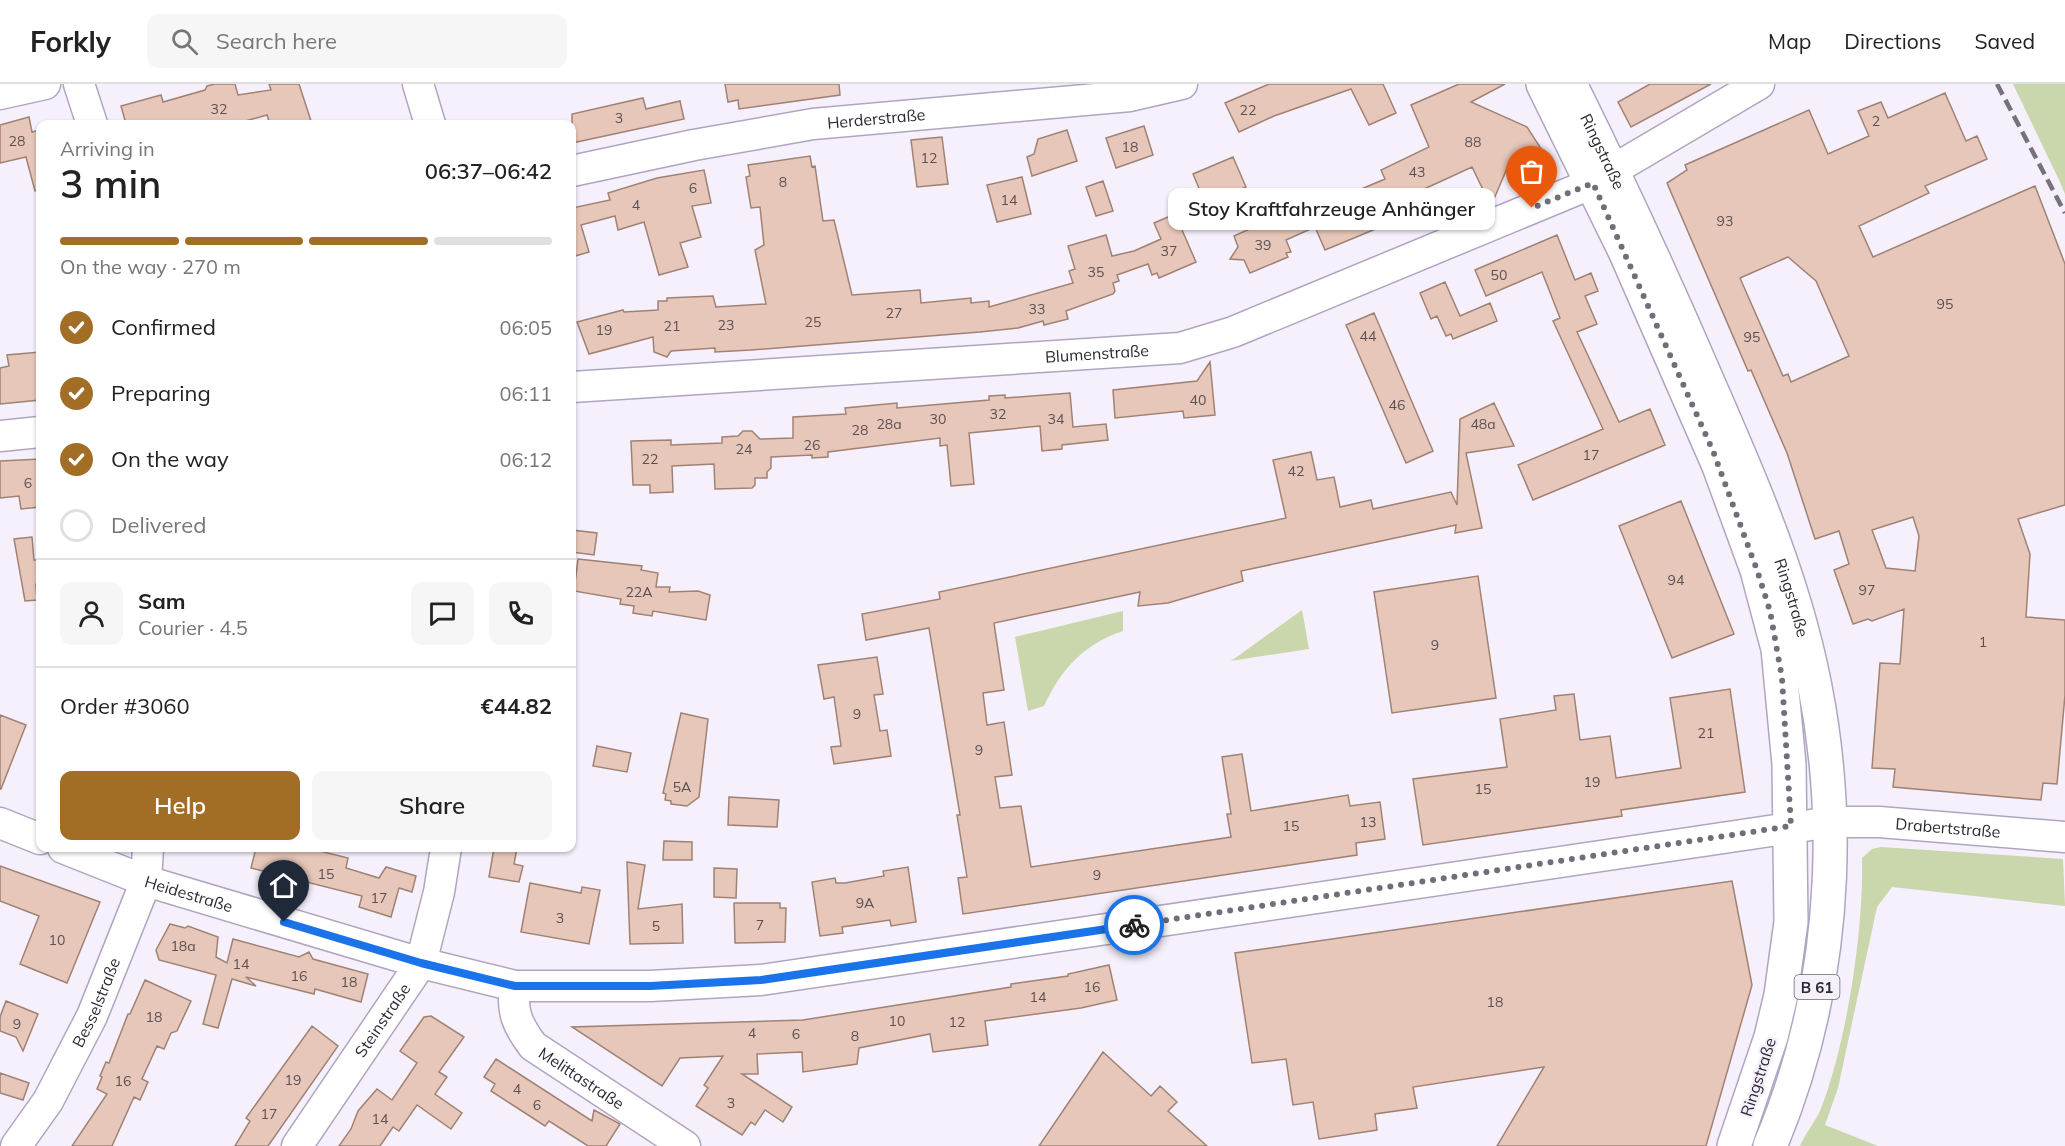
<!DOCTYPE html>
<html lang="en">
<head>
<meta charset="utf-8">
<style>
	:root { --surface:#fff; --page:#f6f6f6; --text:#222; --muted:#767676; --line:#e0e0e0; --accent:#a26e26 }
	body { margin:0; font-family:Mulish,sans-serif; background:var(--page); color:var(--text); height:100vh; display:flex; flex-direction:column; font-size:22px; white-space:nowrap }
	* { box-sizing:border-box; margin:0 }
	p { font-size:20px; color:var(--muted) }
	.icon { flex:none; width:33px; height:33px; fill:none; stroke:currentColor; stroke-width:2; stroke-linecap:round; stroke-linejoin:round }
	.map { position:relative; flex:1; overflow:hidden }
	.side { position:absolute; left:36px; top:36px; width:540px; height:732px; display:flex; flex-direction:column; background:var(--surface); border-radius:12px; box-shadow:0 2px 4px #0004 }
	.side>* { flex:none }
	.pin { position:absolute; display:grid; place-items:center; width:51px; height:51px; color:#fff; margin:-62px -26px; border-radius:50% 50% 50% 0; rotate:-45deg; box-shadow:0 0 6px #0007 }
	.pin .icon { rotate:45deg }
	.courier { position:absolute; display:grid; place-items:center; width:60px; height:60px; margin:-30px; border:4px solid #1a73e8; border-radius:50%; background:#fff; color:#222; box-shadow:0 2px 8px #0007 }
	.bubble { position:absolute; height:42px; border-radius:12px; background:var(--surface); box-shadow:0 2px 4px #0004; font-size:20px; font-weight:600; line-height:42px; text-align:center }
	.overview em { font-style:normal; font-weight:600 }
	.overview div { display:flex; flex-direction:column-reverse }
	.overview { display:flex; align-items:center; justify-content:space-between; height:102px; padding:0 24px }
	h1 { font-size:39px; font-weight:600; line-height:45px }
	.bar { display:grid; grid-template-columns:repeat(4,1fr); gap:9px 6px; align-content:center; height:72px; padding:0 24px }
	.bar i { height:8px; border-radius:4px; background:var(--line) }
	.bar .on { background:var(--accent) }
	.bar p { grid-column:span 4 }
	.line { display:flex; align-items:center; gap:15px; padding:0 24px; border-top:2px solid var(--line) }
	.line div { flex:1 }
	.round { display:grid; place-items:center; flex:none; width:63px; height:63px; border-radius:12px; background:var(--page) }
	ol { padding:0 24px; list-style:none }
	li { display:flex; align-items:center; gap:18px; height:66px }
	li p { margin-inline-start:auto }
	li .icon { padding:6px; border-radius:50%; background:var(--accent); color:#fff; stroke-width:4 }
	li:last-child { color:var(--muted) }
	li i { width:33px; height:33px; border:3px solid var(--line); border-radius:50% }
	.cta { display:flex; gap:12px; margin-top:auto; padding:12px 24px }
	.cta a { flex:1; height:69px; border-radius:12px; background:var(--accent); color:#fff; font-size:24px; font-weight:600; line-height:69px; text-align:center }
	.cta a+a { background:var(--page); color:var(--text) }
	header { display:flex; align-items:center; gap:36px; box-sizing:border-box; height:84px; padding:0 30px; background:var(--surface); border-bottom:2px solid var(--line) }
	header strong { font-size:28px }
	nav { display:flex; gap:33px; margin-inline-start:auto; font-size:21px }
	.search { width:420px; height:54px; background:var(--page); display:flex; align-items:center; gap:15px; box-sizing:border-box; padding:0 21px; border-radius:12px; color:var(--muted); font-size:22px }
	.map>svg:first-child { display:block }
</style>
</head>
<body>
<header>
<strong>Forkly</strong>
<div class="search"><svg class="icon" aria-label="search" viewBox="0 0 24 24"><circle cx="10" cy="10" r="6"/><path d="M15 15l6 6"/></svg>Search here</div>
<nav><a>Map</a><a>Directions</a><a>Saved</a></nav>
</header>
<div class="map">
<svg width="2065" height="1062" viewBox="0 0 2065 1062">
	<rect width="100%" height="100%" fill="#f5f0fc"/>
	<path fill="#cad6ab" d="M2013,0H2065V110L2059,96Z
		M1302,526L1309,565L1230,577L1234,575Z
		M1123,527V547C1084,560 1061,585 1044,622L1028,627L1015,553Z
		M1881,763L2063,775L2065,822L1892,803L1877,823L1838,1004L1825,1041L1878,1062H1800C1806,1048 1817,1036 1822,1022C1847,956 1864,845 1862,774L1872,765Z"/>
	<path fill="#e7c7b9" stroke="#a08275" stroke-width="1.5" fill-rule="evenodd" d="M215,0H235L238,11L271,6L269,0H299L312,40H270L267,31L235,40H126L121,22L161,11L163,18L205,6L207,2Z
		M725,0H839L840,11L739,25L738,16L728,18Z
		M1269,0H1383L1396,29L1369,41L1351,5L1274,32L1239,48L1225,19Z
		M1459,0H1505L1471,18L1527,43L1542,66L1535,86L1511,75L1491,122L1472,83L1372,129L1378,144L1325,166L1315,143L1286,156L1291,168L1286,169L1288,173L1250,189L1244,176L1230,175L1238,163L1234,152L1292,126L1295,133L1385,95L1381,86L1429,63L1411,21Z
		M1650,0H1711L1631,43L1618,18Z
		M1945,9L1966,57L1977,52L1987,75L1925,102L1929,109L1859,142L1873,173L2035,102L2065,180V421L2018,435L2030,470L2026,533L2065,536V611L2057,700L2043,699L2041,716L1893,703L1895,685L1872,684L1880,579L1900,580L1904,525L1872,537L1868,535L1853,540L1834,486L1849,480L1839,447L1815,455L1787,369L1751,286L1748,287L1667,99L1687,86L1685,81L1809,26L1828,70L1869,52L1858,27L1881,18L1888,34ZM1788,173L1816,197L1849,272L1791,298L1788,290L1783,292L1740,194ZM1913,433L1919,452L1915,487L1886,484L1872,446Z
		M643,14L646,25L680,17L684,35L572,59V30Z
		M29,33L32,48L40,46V106L35,107L26,73L0,79V41Z
		M1144,42L1153,71L1116,84L1106,54Z
		M1067,46L1077,77L1032,92L1027,73L1034,70L1038,55Z
		M942,53L948,100L917,103L911,56Z
		M810,72L812,83L815,82L823,137L834,136L852,211L920,206L921,219L971,214V219L989,217V223L1073,199L1069,187L1075,185L1068,162L1106,151L1112,172L1134,167L1161,155L1154,139L1175,130L1196,178L1159,194L1157,189L1152,191L1148,180L1117,191L1119,197L1113,199L1115,207L1113,210L1066,227L1068,235L1044,241L1043,237L1018,244L980,248L751,266L715,268V264L671,267L667,273L654,268L653,253L589,270L577,238L623,226L624,228L658,226V217H667V214L713,212L716,223L766,220L755,166L764,161L760,123L751,124L746,93L750,92L748,81Z
		M1233,73L1246,103L1206,121L1193,90Z
		M704,86L711,119L692,122L701,153L680,159L688,183L659,191L644,138L618,146L615,132L581,141L589,168L572,173V124L610,116L608,109L657,94Z
		M1022,93L1031,130L997,138L987,101Z
		M1103,97L1113,127L1096,132L1086,103Z
		M1189,112L1196,128L1178,136L1171,121Z
		M1557,151L1575,196L1591,189L1598,207L1585,212L1597,240L1577,248L1619,338L1650,325L1665,361L1533,416L1518,381L1603,345L1553,237L1560,234L1542,188L1486,212L1475,186Z
		M1445,198L1460,232L1490,219L1497,237L1453,255L1451,250L1446,252L1437,232L1431,235L1420,209Z
		M1374,229L1433,367L1406,379L1346,241Z
		M40,268V316L0,320V284L9,282L7,271Z
		M1210,278L1215,331L1184,334L1183,327L1115,334L1113,306L1197,297Z
		M1070,309L1073,343L1106,340L1108,356L1062,361V365L1042,367L1040,342L969,349L974,400L951,402L947,361L940,362V354L828,368V373L812,374V371L771,373V384L767,388V394H755V401L752,404L715,405L714,380L672,382L673,408L650,409V401H633L631,357L671,356V361L722,359V353L738,352L743,347H752L760,355L793,354V333L846,330L845,324L897,319V324L989,316V312L1005,311V314Z
		M1494,319L1514,362L1466,369L1482,444L1455,449L1456,441L1241,487L1243,497L1168,519L1138,522L1140,508L994,539L1004,606L983,609L987,641L1004,638L1012,691L995,693L1000,724L1021,722L1031,783L1231,753L1227,730H1231L1222,673L1242,670L1251,727L1348,711L1350,722L1380,718L1385,755L1356,759L1357,771L963,830L958,794L967,793L957,731H960L929,544L866,556L862,530L940,515L939,508L1286,434L1273,376L1311,368L1317,396L1334,393L1340,423L1371,416L1373,425L1451,408L1457,421L1460,335Z
		M40,375V423L21,425L19,412L0,414V377Z
		M1681,417L1734,550L1672,574L1619,442Z
		M572,446L597,449L594,471L572,468Z
		M32,453L34,476H40V499L36,500L37,516L25,517L14,455Z
		M578,475L642,482L641,486L658,489L656,503H670L669,508L698,507L710,511L706,536L653,527L652,532L633,529L634,522L620,520L621,515L574,507Z
		M1478,492L1496,614L1392,629L1374,508Z
		M877,573L883,610L874,611L880,647L887,646L891,672L834,680L831,663L841,662L834,613L824,615L818,581Z
		M1730,605L1745,708L1621,726L1622,732L1423,761L1413,695L1507,683L1500,635L1556,626L1554,612L1574,610L1580,656L1610,652L1616,694L1681,684L1670,614Z
		M681,629L708,635L699,713L687,722L671,720V717L665,716L666,710L663,709Z
		M0,631L26,641L1,705H0Z
		M597,662L631,669L627,688L593,682Z
		M729,713L779,716L777,743L728,741Z
		M664,757L692,758V776H663Z
		M256,764H308L348,774L346,784L379,794L386,783L416,792L412,808L399,804L391,833L359,823L362,812L251,784Z
		M494,764H517L514,780L523,782L519,798L489,793Z
		M627,778L645,781L638,825L682,820L683,859L630,860Z
		M0,782L100,818L67,899L20,880L39,832L0,817Z
		M908,783L916,838L891,842L890,836L842,843L843,849L820,852L812,798L835,794L836,799H845L884,792L883,787Z
		M714,784L737,785L736,814L714,813Z
		M1732,797L1752,901L1706,1062H1497L1544,983L1413,1003L1417,1024L1375,1030L1377,1046L1319,1055L1313,1018L1293,1021L1286,975L1252,979L1235,869Z
		M530,799L581,809L582,803L600,806L589,860L521,848Z
		M734,819H780V824H786L785,858L735,859Z
		M170,840L185,844L188,842L218,853L216,873L227,879L233,855L299,873L309,868L313,875L368,890L361,918L315,905L314,910L246,893L256,902L232,895L218,944L203,940L216,891L159,876L156,866Z
		M1109,881L1117,916L1081,924L985,937L988,961L933,968L930,950L859,964L857,980L803,988L802,968L757,970L758,990H742L792,1023L783,1038L765,1026L755,1041L751,1038L742,1051L696,1022L708,1004L704,1001L723,972L680,974L662,1002L572,943L803,936L1011,903V900L1068,892V890Z
		M145,896L191,917L177,947L171,949L164,965L157,962L142,995L148,998L140,1016L134,1013L112,1062H72L107,1010L97,1005L102,993L100,992L106,978L109,979L128,930H130Z
		M6,917L38,930L23,967L16,953L0,947V933Z
		M431,932L464,953L439,988L447,993L435,1010L462,1029L451,1045L417,1021L399,1047L393,1043L380,1062H339L351,1045L358,1027L377,1005L392,1016L417,979L400,967L424,933Z
		M312,942L338,962L268,1062H235L250,1037L246,1034Z
		M1103,968L1151,1012L1160,1002L1177,1018L1168,1027L1207,1062H1039Z
		M496,975L592,1037L594,1026L620,1040L606,1062H588L549,1037L545,1042L491,1007L495,1000L484,993Z
		M0,989L29,999L23,1016L0,1009Z"/>
	<g fill="none" stroke-linecap="round" stroke-linejoin="round">
		<defs>
			<g id="minor">
				<path d="M79,0L92,40"/>
				<path d="M418,0L430,40"/>
				<path d="M0,10L45,0"/>
				<path d="M1613,86L1759,0"/>
				<path id="s1" d="M572,87L694,61L813,40L1130,12L1182,0"/>
				<path id="s2" d="M572,303L1180,264L1233,248L1593,99"/>
				<path d="M0,352L40,348"/>
				<path d="M0,739L40,755"/>
				<path id="s3" d="M63,764L146,797L421,879L515,902H650L761,896L1831,738H1879L2065,753"/>
				<path id="s4" d="M515,902C511,928 518,942 533,962L685,1062"/>
				<path id="s5" d="M16,1062L48,1017L92,932L146,797L148,764"/>
				<path id="s6" d="M297,1062L421,879L439,808L446,764"/>
			</g>
			<g id="major">
				<path d="M1543,0L1625,167L1719,382L1757,486L1778,565L1789,680L1791,838L1781,911L1771,953L1734,1062"/>
				<path id="s7" d="M1570,0C1618,97 1664,196 1707,296C1739,370 1772,444 1795,522C1848,699 1842,891 1770,1062"/>
			</g>
		</defs>
		<use href="#minor" stroke="#b0a5c0" stroke-width="33"/>
		<use href="#major" stroke="#b0a5c0" stroke-width="36"/>
		<use href="#minor" stroke="#fff" stroke-width="30"/>
		<use href="#major" stroke="#fff" stroke-width="33"/>
		<path stroke="#76717d" stroke-width="4.5" stroke-dasharray="12 6" stroke-linecap="butt" d="M1997,0L2065,129"/>
	</g>
	<g fill="none" stroke-linecap="round" stroke-linejoin="round">
		<path stroke="#726e79" stroke-width="6" stroke-dasharray="0 10.8" d="M1134,841L1791,742L1782,594L1770,527L1757,486L1713,367L1593,99L1532,124"/>
		<path stroke="#1a73e8" stroke-width="8" d="M284,838L421,879L515,902H650L761,896L1134,841"/>
	</g>
	<g text-anchor="middle" dominant-baseline="central" stroke-width="5" stroke-linejoin="round" paint-order="stroke">
		<g font-size="14" fill="#5b5054">
			<text x="219" y="25">32</text>
			<text x="1248" y="26">22</text>
			<text x="619" y="34">3</text>
			<text x="1876" y="37">2</text>
			<text x="17" y="57">28</text>
			<text x="1473" y="58">88</text>
			<text x="1130" y="63">18</text>
			<text x="929" y="74">12</text>
			<text x="1417" y="88">43</text>
			<text x="783" y="98">8</text>
			<text x="693" y="104">6</text>
			<text x="1009" y="116">14</text>
			<text x="636" y="121">4</text>
			<text x="1725" y="137">93</text>
			<text x="1263" y="161">39</text>
			<text x="1169" y="167">37</text>
			<text x="1096" y="188">35</text>
			<text x="1499" y="191">50</text>
			<text x="1945" y="220">95</text>
			<text x="1037" y="225">33</text>
			<text x="894" y="229">27</text>
			<text x="813" y="238">25</text>
			<text x="726" y="241">23</text>
			<text x="672" y="242">21</text>
			<text x="604" y="246">19</text>
			<text x="1368" y="252">44</text>
			<text x="1752" y="253">95</text>
			<text x="1198" y="316">40</text>
			<text x="1397" y="321">46</text>
			<text x="998" y="330">32</text>
			<text x="938" y="335">30</text>
			<text x="1056" y="335">34</text>
			<text x="889" y="340">28a</text>
			<text x="1483" y="340">48a</text>
			<text x="860" y="346">28</text>
			<text x="812" y="361">26</text>
			<text x="744" y="365">24</text>
			<text x="1591" y="371">17</text>
			<text x="650" y="375">22</text>
			<text x="1296" y="387">42</text>
			<text x="28" y="399">6</text>
			<text x="1676" y="496">94</text>
			<text x="1867" y="506">97</text>
			<text x="639" y="508">22A</text>
			<text x="1983" y="558">1</text>
			<text x="1435" y="561">9</text>
			<text x="857" y="630">9</text>
			<text x="1706" y="649">21</text>
			<text x="979" y="666">9</text>
			<text x="1592" y="698">19</text>
			<text x="682" y="703">5A</text>
			<text x="1483" y="705">15</text>
			<text x="1368" y="738">13</text>
			<text x="1291" y="742">15</text>
			<text x="326" y="790">15</text>
			<text x="1097" y="791">9</text>
			<text x="379" y="814">17</text>
			<text x="865" y="819">9A</text>
			<text x="560" y="834">3</text>
			<text x="760" y="841">7</text>
			<text x="656" y="842">5</text>
			<text x="57" y="856">10</text>
			<text x="183" y="862">18a</text>
			<text x="241" y="880">14</text>
			<text x="299" y="892">16</text>
			<text x="349" y="898">18</text>
			<text x="1092" y="903">16</text>
			<text x="1038" y="913">14</text>
			<text x="1495" y="918">18</text>
			<text x="154" y="933">18</text>
			<text x="897" y="937">10</text>
			<text x="957" y="938">12</text>
			<text x="17" y="940">9</text>
			<text x="752" y="949">4</text>
			<text x="796" y="950">6</text>
			<text x="855" y="952">8</text>
			<text x="293" y="996">19</text>
			<text x="123" y="997">16</text>
			<text x="517" y="1005">4</text>
			<text x="731" y="1019">3</text>
			<text x="537" y="1021">6</text>
			<text x="269" y="1030">17</text>
			<text x="380" y="1035">14</text>
		</g>
		<rect fill="#f5f0fc" stroke="#68646f" stroke-width="1.5" x="1794.5" y="891" width="45" height="24" rx="4.5"/>
		<g font-size="15" font-weight="bold" fill="#2c2833">
			<text x="1817" y="903">B 61</text>
		</g>
		<g font-size="16" fill="#2c2833" stroke="#f5f0fc">
			<text stroke="none"><textPath href="#s1" startOffset="309">Herderstraße</textPath></text>
			<text stroke="none"><textPath href="#s7" startOffset="75">Ringstraße</textPath></text>
			<text stroke="none"><textPath href="#s2" startOffset="526">Blumenstraße</textPath></text>
			<text stroke="none"><textPath href="#s7" startOffset="560">Ringstraße</textPath></text>
			<text stroke="none"><textPath href="#s3" startOffset="1918">Drabertstraße</textPath></text>
			<text stroke="none"><textPath href="#s3" startOffset="134">Heidestraße</textPath></text>
			<text stroke="none"><textPath href="#s5" startOffset="165">Besselstraße</textPath></text>
			<text stroke="none"><textPath href="#s6" startOffset="152">Steinstraße</textPath></text>
			<text transform="translate(1758 993) rotate(-72)">Ringstraße</text>
			<text stroke="none"><textPath href="#s4" startOffset="123">Melittastraße</textPath></text>
		</g>
	</g>
</svg>
<div class="pin" style="left:1532px;top:124px;background:#ea580c"><svg class="icon" aria-label="bag" viewBox="0 0 24 24"><path d="M5 8h14l-1 12H6zM9 8a3 3 0 0 1 6 0"/></svg></div>
<div class="pin" style="left:284px;top:838px;background:#1f2937"><svg class="icon" aria-label="home" viewBox="0 0 24 24"><path d="M3 11l9-7 9 7M6 9v11h12V9"/></svg></div>
<div class="courier" style="left:1134px;top:841px"><svg class="icon" aria-label="bike" viewBox="0 0 24 24"><circle cx="6" cy="16" r="4"/><circle cx="18" cy="16" r="4"/><path d="M6 16l4-8h5l3 8M10 8l3 8H6M13 5h3"/></svg></div>
<div class="bubble" style="left:1168px;top:104px;width:327px">Stoy Kraftfahrzeuge Anhänger</div>
<section class="side">
<div class="overview"><div><h1>3 min</h1><p>Arriving in</p></div><em>06:37–06:42</em></div>
<div class="bar"><i class="on"></i><i class="on"></i><i class="on"></i><i></i><p>On the way · 270 m</p></div>
<ol>
<li><svg class="icon" aria-label="check" viewBox="0 0 24 24"><path d="M5 12l5 5 9-10"/></svg>Confirmed<p>06:05</p></li>
<li><svg class="icon" aria-label="check" viewBox="0 0 24 24"><path d="M5 12l5 5 9-10"/></svg>Preparing<p>06:11</p></li>
<li><svg class="icon" aria-label="check" viewBox="0 0 24 24"><path d="M5 12l5 5 9-10"/></svg>On the way<p>06:12</p></li>
<li><i></i>Delivered</li>
</ol>
<div class="line" style="height:108px"><a class="round"><svg class="icon" aria-label="person" viewBox="0 0 24 24"><circle cx="12" cy="8" r="4"/><path d="M4 21q1-7 8-7t8 7"/></svg></a><div><b>Sam</b><p>Courier · 4.5</p></div><a class="round"><svg class="icon" aria-label="chat" viewBox="0 0 24 24"><path d="M4 5h16v11H9l-5 4z"/></svg></a><a class="round"><svg class="icon" aria-label="phone" viewBox="0 0 24 24"><path d="M5 4h4l2 5-3 2q2 4 5 5l2-3 5 2v4C11 20 4 13 5 4z"/></svg></a></div>
<div class="line" style="height:78px"><div>Order #3060</div><b>€44.82</b></div>
<div class="cta"><a>Help</a><a>Share</a></div>
</section>
</div>
</body>
</html>
